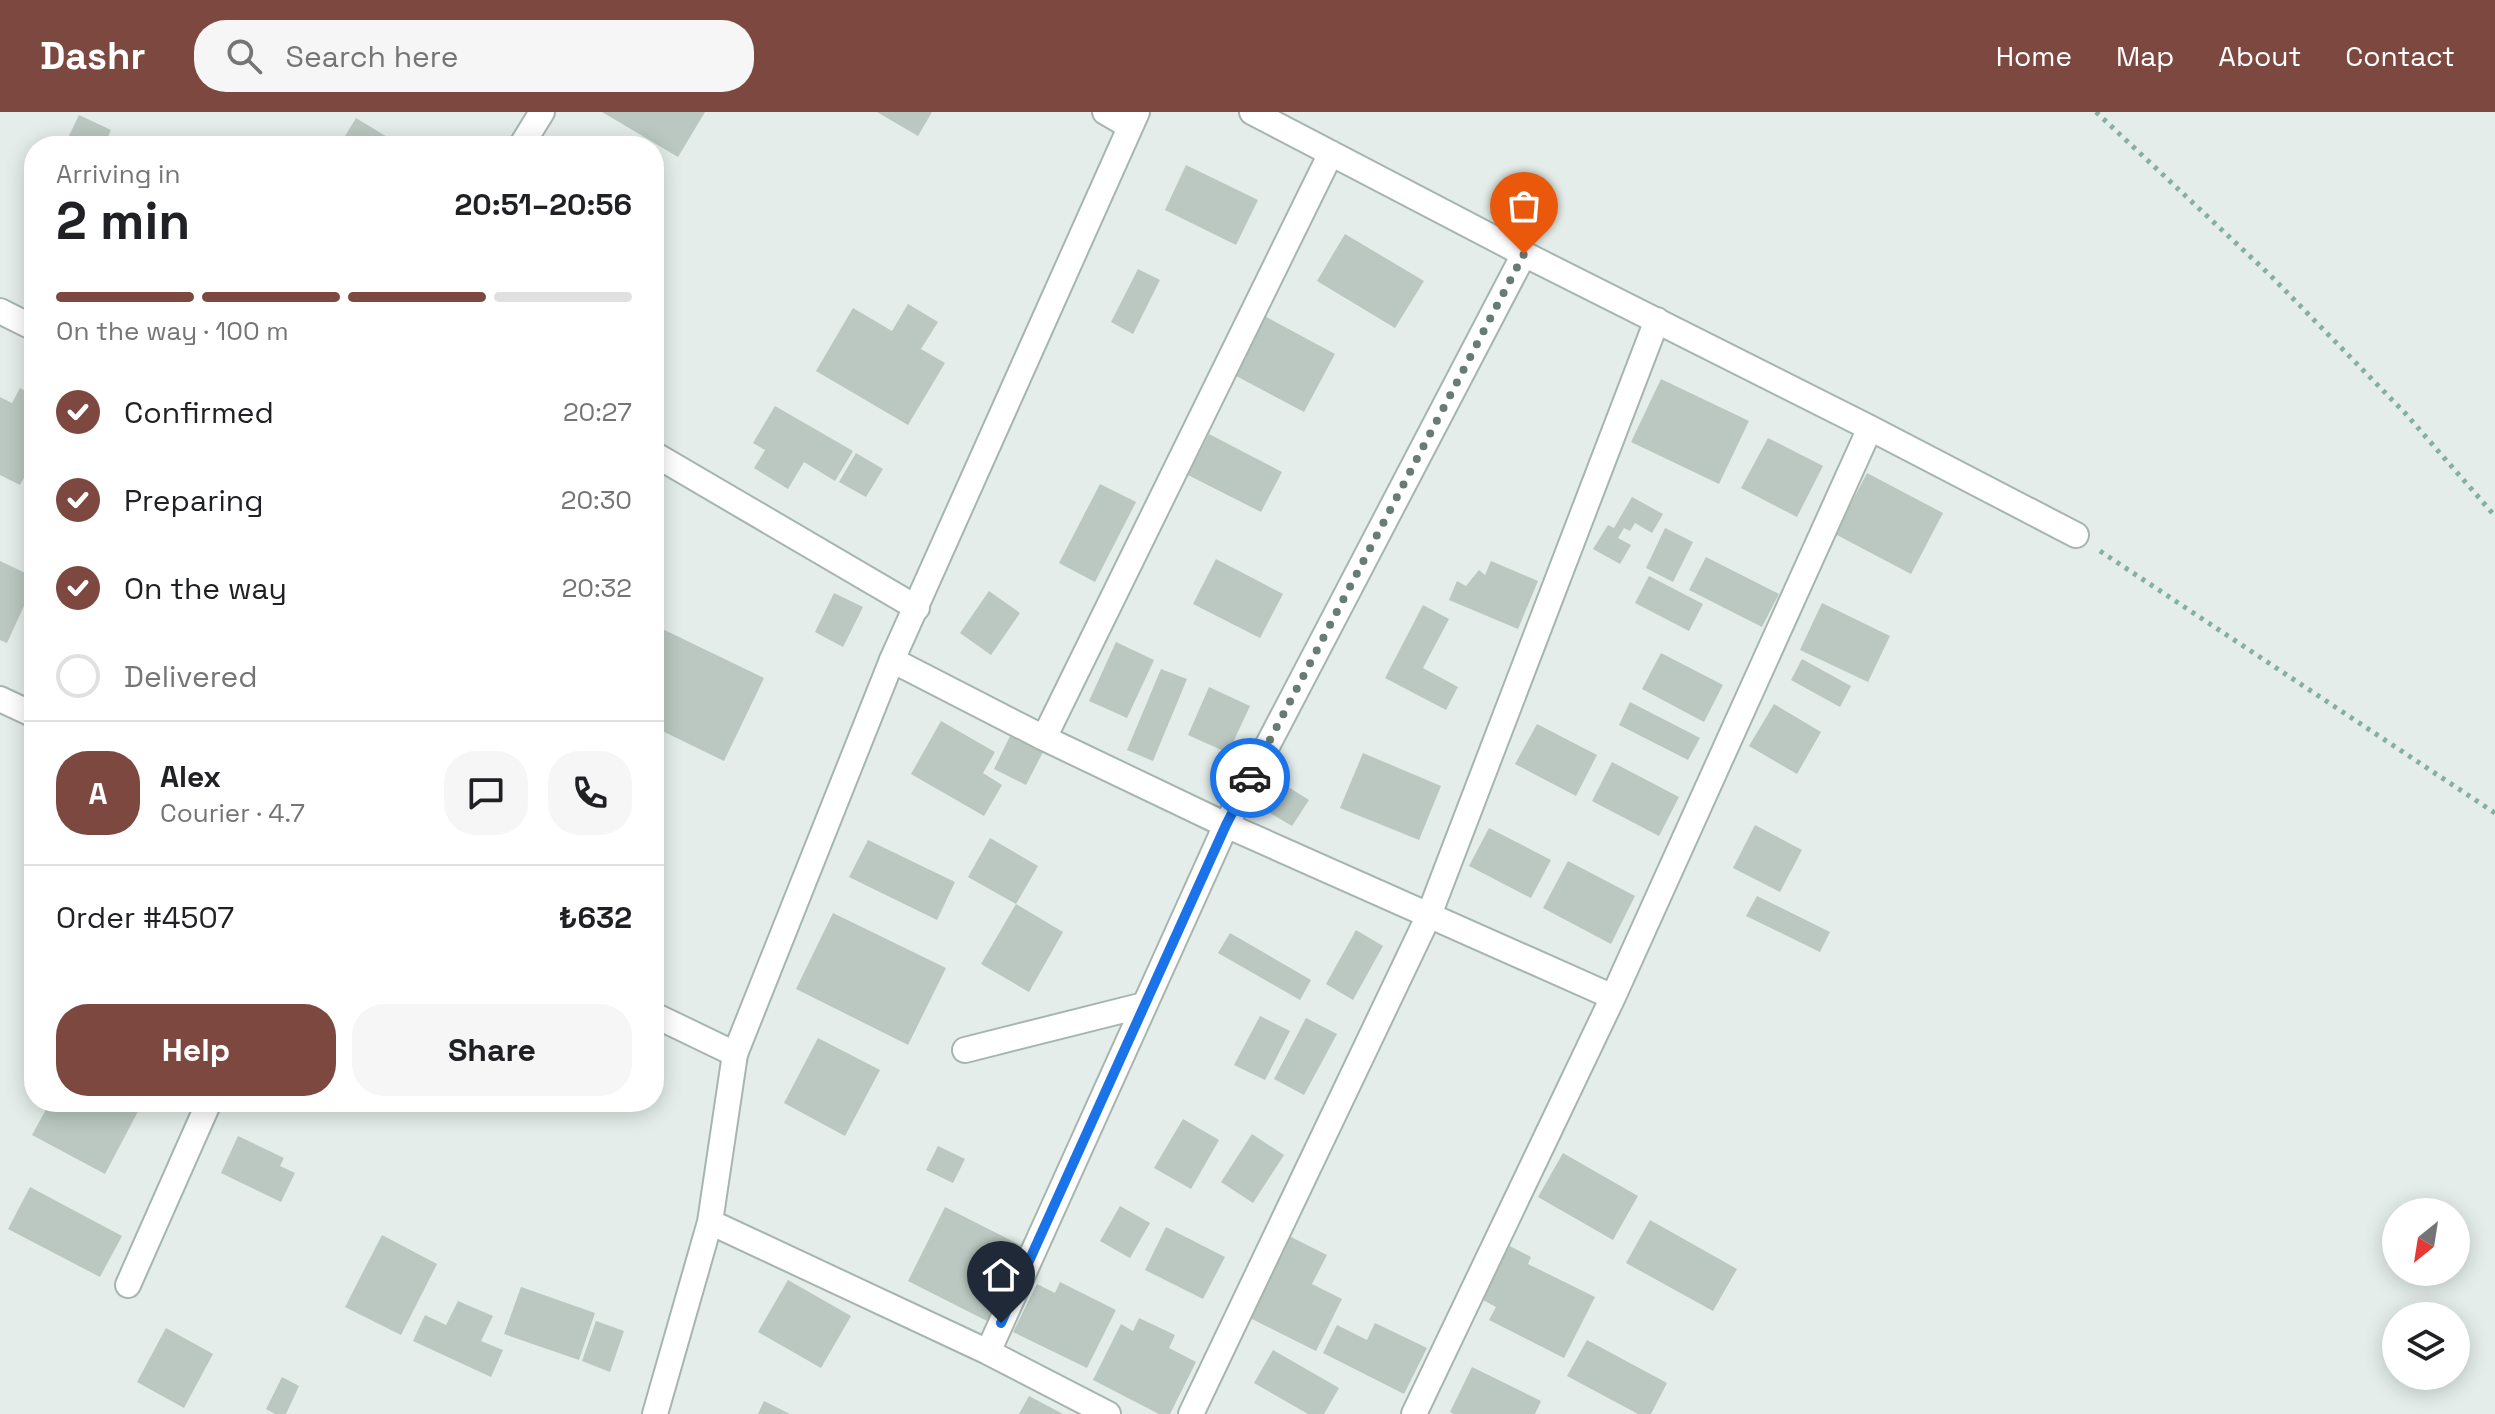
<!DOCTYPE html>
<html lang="en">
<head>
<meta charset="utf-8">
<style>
	:root { --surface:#fff; --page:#f6f6f6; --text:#202124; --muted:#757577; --line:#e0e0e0; --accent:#7d483f }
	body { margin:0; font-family:"Space Grotesk",sans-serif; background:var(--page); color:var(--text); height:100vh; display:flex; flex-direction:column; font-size:30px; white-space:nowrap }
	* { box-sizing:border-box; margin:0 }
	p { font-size:26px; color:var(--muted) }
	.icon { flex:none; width:44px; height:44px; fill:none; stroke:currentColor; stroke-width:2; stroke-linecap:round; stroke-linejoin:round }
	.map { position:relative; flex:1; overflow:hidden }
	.side { position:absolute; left:24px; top:24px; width:640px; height:976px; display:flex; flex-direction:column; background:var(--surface); border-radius:32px; box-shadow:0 4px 20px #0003 }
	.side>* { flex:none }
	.needle { width:52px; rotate:210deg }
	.fabs { position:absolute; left:2382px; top:1086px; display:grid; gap:16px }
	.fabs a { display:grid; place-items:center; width:88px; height:88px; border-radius:50%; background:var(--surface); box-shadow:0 4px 20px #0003; font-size:40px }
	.pin { position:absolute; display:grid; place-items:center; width:68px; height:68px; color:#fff; margin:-82px -34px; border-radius:50% 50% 50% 0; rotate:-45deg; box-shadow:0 0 8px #0007 }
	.pin .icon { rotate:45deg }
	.courier { position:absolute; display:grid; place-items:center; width:80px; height:80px; margin:-40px; border:6px solid #1a73e8; border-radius:50%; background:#fff; color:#222; box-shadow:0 2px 10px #0007 }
	.head em { font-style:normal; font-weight:700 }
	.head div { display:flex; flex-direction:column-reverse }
	.head { display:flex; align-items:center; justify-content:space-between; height:136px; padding:0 32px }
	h1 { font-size:52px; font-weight:700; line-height:60px }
	.bar { display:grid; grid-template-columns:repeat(4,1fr); gap:12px 8px; align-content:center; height:96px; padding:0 32px }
	.bar i { height:10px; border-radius:6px; background:var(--line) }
	.bar .active { background:var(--accent) }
	.bar p { grid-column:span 4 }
	.line { display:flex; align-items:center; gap:20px; padding:0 32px; border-top:2px solid var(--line) }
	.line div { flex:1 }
	.round { display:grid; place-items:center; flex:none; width:84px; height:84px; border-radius:32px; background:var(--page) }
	ol { padding:0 32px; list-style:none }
	li { display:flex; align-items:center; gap:24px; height:88px }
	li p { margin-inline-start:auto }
	li .icon { padding:8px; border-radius:50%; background:var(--accent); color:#fff; stroke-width:4 }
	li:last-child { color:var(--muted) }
	li i { width:44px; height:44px; border:4px solid var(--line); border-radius:50% }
	.cta { display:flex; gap:16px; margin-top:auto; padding:16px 32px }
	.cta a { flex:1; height:92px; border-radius:32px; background:var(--accent); color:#fff; font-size:32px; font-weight:700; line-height:92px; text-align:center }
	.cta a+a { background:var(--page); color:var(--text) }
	header { display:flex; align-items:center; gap:48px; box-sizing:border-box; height:112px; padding:0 40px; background:var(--accent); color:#fff }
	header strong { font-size:38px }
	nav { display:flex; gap:44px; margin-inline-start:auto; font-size:28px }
	.search { width:560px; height:72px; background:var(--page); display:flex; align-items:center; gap:20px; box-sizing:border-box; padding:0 28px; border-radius:32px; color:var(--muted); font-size:30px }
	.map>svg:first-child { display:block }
</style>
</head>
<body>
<header>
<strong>Dashr</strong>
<div class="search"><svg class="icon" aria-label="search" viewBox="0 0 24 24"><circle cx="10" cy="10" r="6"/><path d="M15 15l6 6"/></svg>Search here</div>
<nav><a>Home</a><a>Map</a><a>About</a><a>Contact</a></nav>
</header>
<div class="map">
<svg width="2495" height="1302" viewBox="0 0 2495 1302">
	<rect width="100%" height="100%" fill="#e4ede9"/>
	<path fill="#bac8c1" d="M602,0H705L678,45Z
		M877,0H932L918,24Z
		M79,3L111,18L106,29L117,34H64Z
		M356,6L402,34H339Z
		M1186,53L1258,88L1236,133L1165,98Z
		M1345,122L1424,169L1395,216L1317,169Z
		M1138,157L1160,168L1133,222L1111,210Z
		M908,192L938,210L921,237L945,251L908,313L816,259L853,196L892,219Z
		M1257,200L1335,242L1304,300L1225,258Z
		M1661,267L1749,309L1719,372L1631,330Z
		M20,276L34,284V348L20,373L0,363V285L12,291Z
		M775,294L853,339L835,369L804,350L788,377L754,356L765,338L753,331Z
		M1209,322L1282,360L1261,400L1188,363Z
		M1768,326L1823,354L1797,405L1741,376Z
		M856,341L883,357L866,385L839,370Z
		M1867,361L1943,401L1911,462L1835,422Z
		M1100,372L1136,390L1095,470L1059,451Z
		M1632,385L1663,402L1652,421L1635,411L1630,419L1624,416L1618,426L1631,433L1620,452L1593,437L1608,413L1614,416Z
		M1665,416L1693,430L1673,470L1646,456Z
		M1706,445L1779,482L1762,515L1689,478Z
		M1216,447L1283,482L1260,526L1193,492Z
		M0,449L34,465V472L7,531L0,528Z
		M1491,449L1538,469L1518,517L1449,488L1457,469L1466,474L1479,458L1485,463Z
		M1649,464L1703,492L1689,519L1635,491Z
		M989,479L1020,501L991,543L960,521Z
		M834,481L863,495L843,535L815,520Z
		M1822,491L1890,524L1868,570L1800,538Z
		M1423,493L1449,507L1423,556L1458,575L1446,598L1385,566Z
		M654,513L764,566L724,649L654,615Z
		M1116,530L1154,548L1127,606L1089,589Z
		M1661,541L1723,573L1704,610L1642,577Z
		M1802,547L1851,574L1840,595L1791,568Z
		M1161,557L1187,567L1153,649L1127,638Z
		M1209,575L1250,594L1228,641L1188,623Z
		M1630,590L1700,626L1688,648L1619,613Z
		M1774,592L1821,620L1797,662L1749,634Z
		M941,609L995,640L983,661L1002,673L984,704L911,662Z
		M1537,612L1597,643L1576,684L1515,652Z
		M1010,624L1043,640L1026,673L994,657Z
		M1363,641L1441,674L1419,728L1340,696Z
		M1612,650L1679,685L1659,724L1592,689Z
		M1277,668L1309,688L1292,714L1260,695Z
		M1755,713L1802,738L1780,780L1733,756Z
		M1489,716L1551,748L1531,786L1469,754Z
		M990,726L1038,754L1016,792L968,765Z
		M868,728L955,770L937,808L849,765Z
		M1568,749L1635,784L1611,832L1543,796Z
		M1757,784L1830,820L1820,840L1746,804Z
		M1016,792L1063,820L1029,880L981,852Z
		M833,801L946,856L908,933L796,877Z
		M1356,818L1383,834L1353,888L1326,872Z
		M1230,821L1311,868L1300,888L1218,841Z
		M1260,904L1290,919L1265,968L1234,953Z
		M1306,906L1337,922L1304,983L1274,967Z
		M818,926L880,958L845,1024L784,991Z
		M50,990H143L105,1062L32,1023Z
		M1183,1007L1219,1028L1191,1077L1154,1056Z
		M1252,1022L1284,1043L1253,1091L1221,1070Z
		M238,1024L284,1046L280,1054L295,1061L281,1090L221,1061Z
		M938,1034L965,1047L953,1071L926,1058Z
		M1563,1041L1638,1084L1613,1128L1538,1085Z
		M30,1075L122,1124L100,1165L8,1117Z
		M1120,1094L1150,1111L1130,1146L1100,1129Z
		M945,1095L1026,1136L989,1210L908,1169Z
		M1650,1108L1737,1157L1713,1199L1626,1151Z
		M1166,1115L1225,1145L1203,1187L1145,1158Z
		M382,1123L437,1152L401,1223L345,1195Z
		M1287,1123L1327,1143L1312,1172L1342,1187L1316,1239L1246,1204Z
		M1508,1133L1531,1145L1528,1152L1595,1185L1564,1246L1489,1208L1496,1195L1481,1187Z
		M788,1168L851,1204L821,1256L758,1220Z
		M1060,1170L1116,1198L1087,1256L1013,1220L1037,1172L1055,1181Z
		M521,1175L595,1201L579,1248L504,1222Z
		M458,1189L493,1204L481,1229L503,1238L491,1265L413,1229L425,1203L446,1213Z
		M1139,1206L1175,1223L1169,1236L1196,1250L1170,1302H1159L1093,1268L1121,1212L1133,1219Z
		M596,1209L624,1219L610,1260L582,1249Z
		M1375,1211L1427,1236L1404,1282L1323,1241L1337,1213L1367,1228Z
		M166,1216L213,1242L184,1296L137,1270Z
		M1587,1228L1667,1271L1651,1302H1638L1567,1264Z
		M1273,1238L1339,1276L1324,1302H1308L1254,1271Z
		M1472,1255L1541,1289L1535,1302H1454L1450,1300Z
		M282,1265L299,1274L286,1302H275L266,1297Z
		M1029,1284L1063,1302H1019Z
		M764,1289L790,1302H758Z"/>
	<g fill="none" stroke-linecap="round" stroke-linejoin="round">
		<defs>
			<path id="minor" d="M1105,0L1129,14
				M1252,0L1524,142L1870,316L2076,423
				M521,34L542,0
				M0,199L34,216
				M654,342L917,496
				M892,548L1044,626L1226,713L1613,885
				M1044,626L1331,41
				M965,938L1144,893
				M710,1110L988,1240L1108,1302
				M128,1173L209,990
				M988,1240L1226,713L1524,142
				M655,1302L710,1110L735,942
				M1191,1302L1429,803L1657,208
				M1414,1302L1613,885L1870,316"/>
			<path id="tertiary" d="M0,587L34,603
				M654,903L735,942L892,548L1137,0"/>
		</defs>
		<use href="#minor" stroke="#a7b5af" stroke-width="28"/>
		<use href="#tertiary" stroke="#a7b5af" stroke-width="28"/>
		<path stroke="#85b09f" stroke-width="5" stroke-dasharray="4 6" stroke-linecap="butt" d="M2096,0L2270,163L2405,301L2495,404
			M2100,439L2495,701"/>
		<use href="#minor" stroke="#fff" stroke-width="24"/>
		<use href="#tertiary" stroke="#fff" stroke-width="24"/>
	</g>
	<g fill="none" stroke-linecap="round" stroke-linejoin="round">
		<path stroke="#677c74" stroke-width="8" stroke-dasharray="0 14.4" d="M1250,666L1524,142"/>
		<path stroke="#1a73e8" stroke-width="10" d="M1001,1211L1226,713L1250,666"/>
	</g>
</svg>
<div class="fabs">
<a><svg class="needle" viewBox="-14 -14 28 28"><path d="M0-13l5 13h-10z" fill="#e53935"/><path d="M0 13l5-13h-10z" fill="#757577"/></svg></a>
<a><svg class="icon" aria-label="layers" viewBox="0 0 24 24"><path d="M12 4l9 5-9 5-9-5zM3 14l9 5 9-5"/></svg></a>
</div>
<div class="pin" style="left:1524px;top:142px;background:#ea580c"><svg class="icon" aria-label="bag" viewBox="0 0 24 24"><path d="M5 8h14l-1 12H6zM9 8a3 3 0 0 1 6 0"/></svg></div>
<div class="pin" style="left:1001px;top:1211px;background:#1f2937"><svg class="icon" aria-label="home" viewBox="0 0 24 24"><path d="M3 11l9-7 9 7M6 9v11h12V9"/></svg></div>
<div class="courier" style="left:1250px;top:666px"><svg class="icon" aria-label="car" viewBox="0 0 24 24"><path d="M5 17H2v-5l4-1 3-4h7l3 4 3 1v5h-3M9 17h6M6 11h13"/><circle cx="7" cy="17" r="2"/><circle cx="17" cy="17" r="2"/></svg></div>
<section class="side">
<div class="head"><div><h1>2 min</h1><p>Arriving in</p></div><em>20:51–20:56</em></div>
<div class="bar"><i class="active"></i><i class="active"></i><i class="active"></i><i></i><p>On the way · 100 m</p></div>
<ol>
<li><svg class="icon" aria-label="check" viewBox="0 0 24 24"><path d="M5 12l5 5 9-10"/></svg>Confirmed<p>20:27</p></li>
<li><svg class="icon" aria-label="check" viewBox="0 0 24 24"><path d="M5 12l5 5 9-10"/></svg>Preparing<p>20:30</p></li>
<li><svg class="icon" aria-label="check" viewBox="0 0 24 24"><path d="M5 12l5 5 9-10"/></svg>On the way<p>20:32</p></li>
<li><i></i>Delivered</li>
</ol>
<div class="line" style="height:144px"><b class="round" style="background:var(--accent);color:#fff">A</b><div><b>Alex</b><p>Courier · 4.7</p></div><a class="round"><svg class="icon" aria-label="chat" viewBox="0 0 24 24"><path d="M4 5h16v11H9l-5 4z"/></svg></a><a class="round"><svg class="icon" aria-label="phone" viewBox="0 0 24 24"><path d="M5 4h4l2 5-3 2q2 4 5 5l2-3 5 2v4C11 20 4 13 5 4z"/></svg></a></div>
<div class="line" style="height:104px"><div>Order #4507</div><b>₺632</b></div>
<div class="cta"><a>Help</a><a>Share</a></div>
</section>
</div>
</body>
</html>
